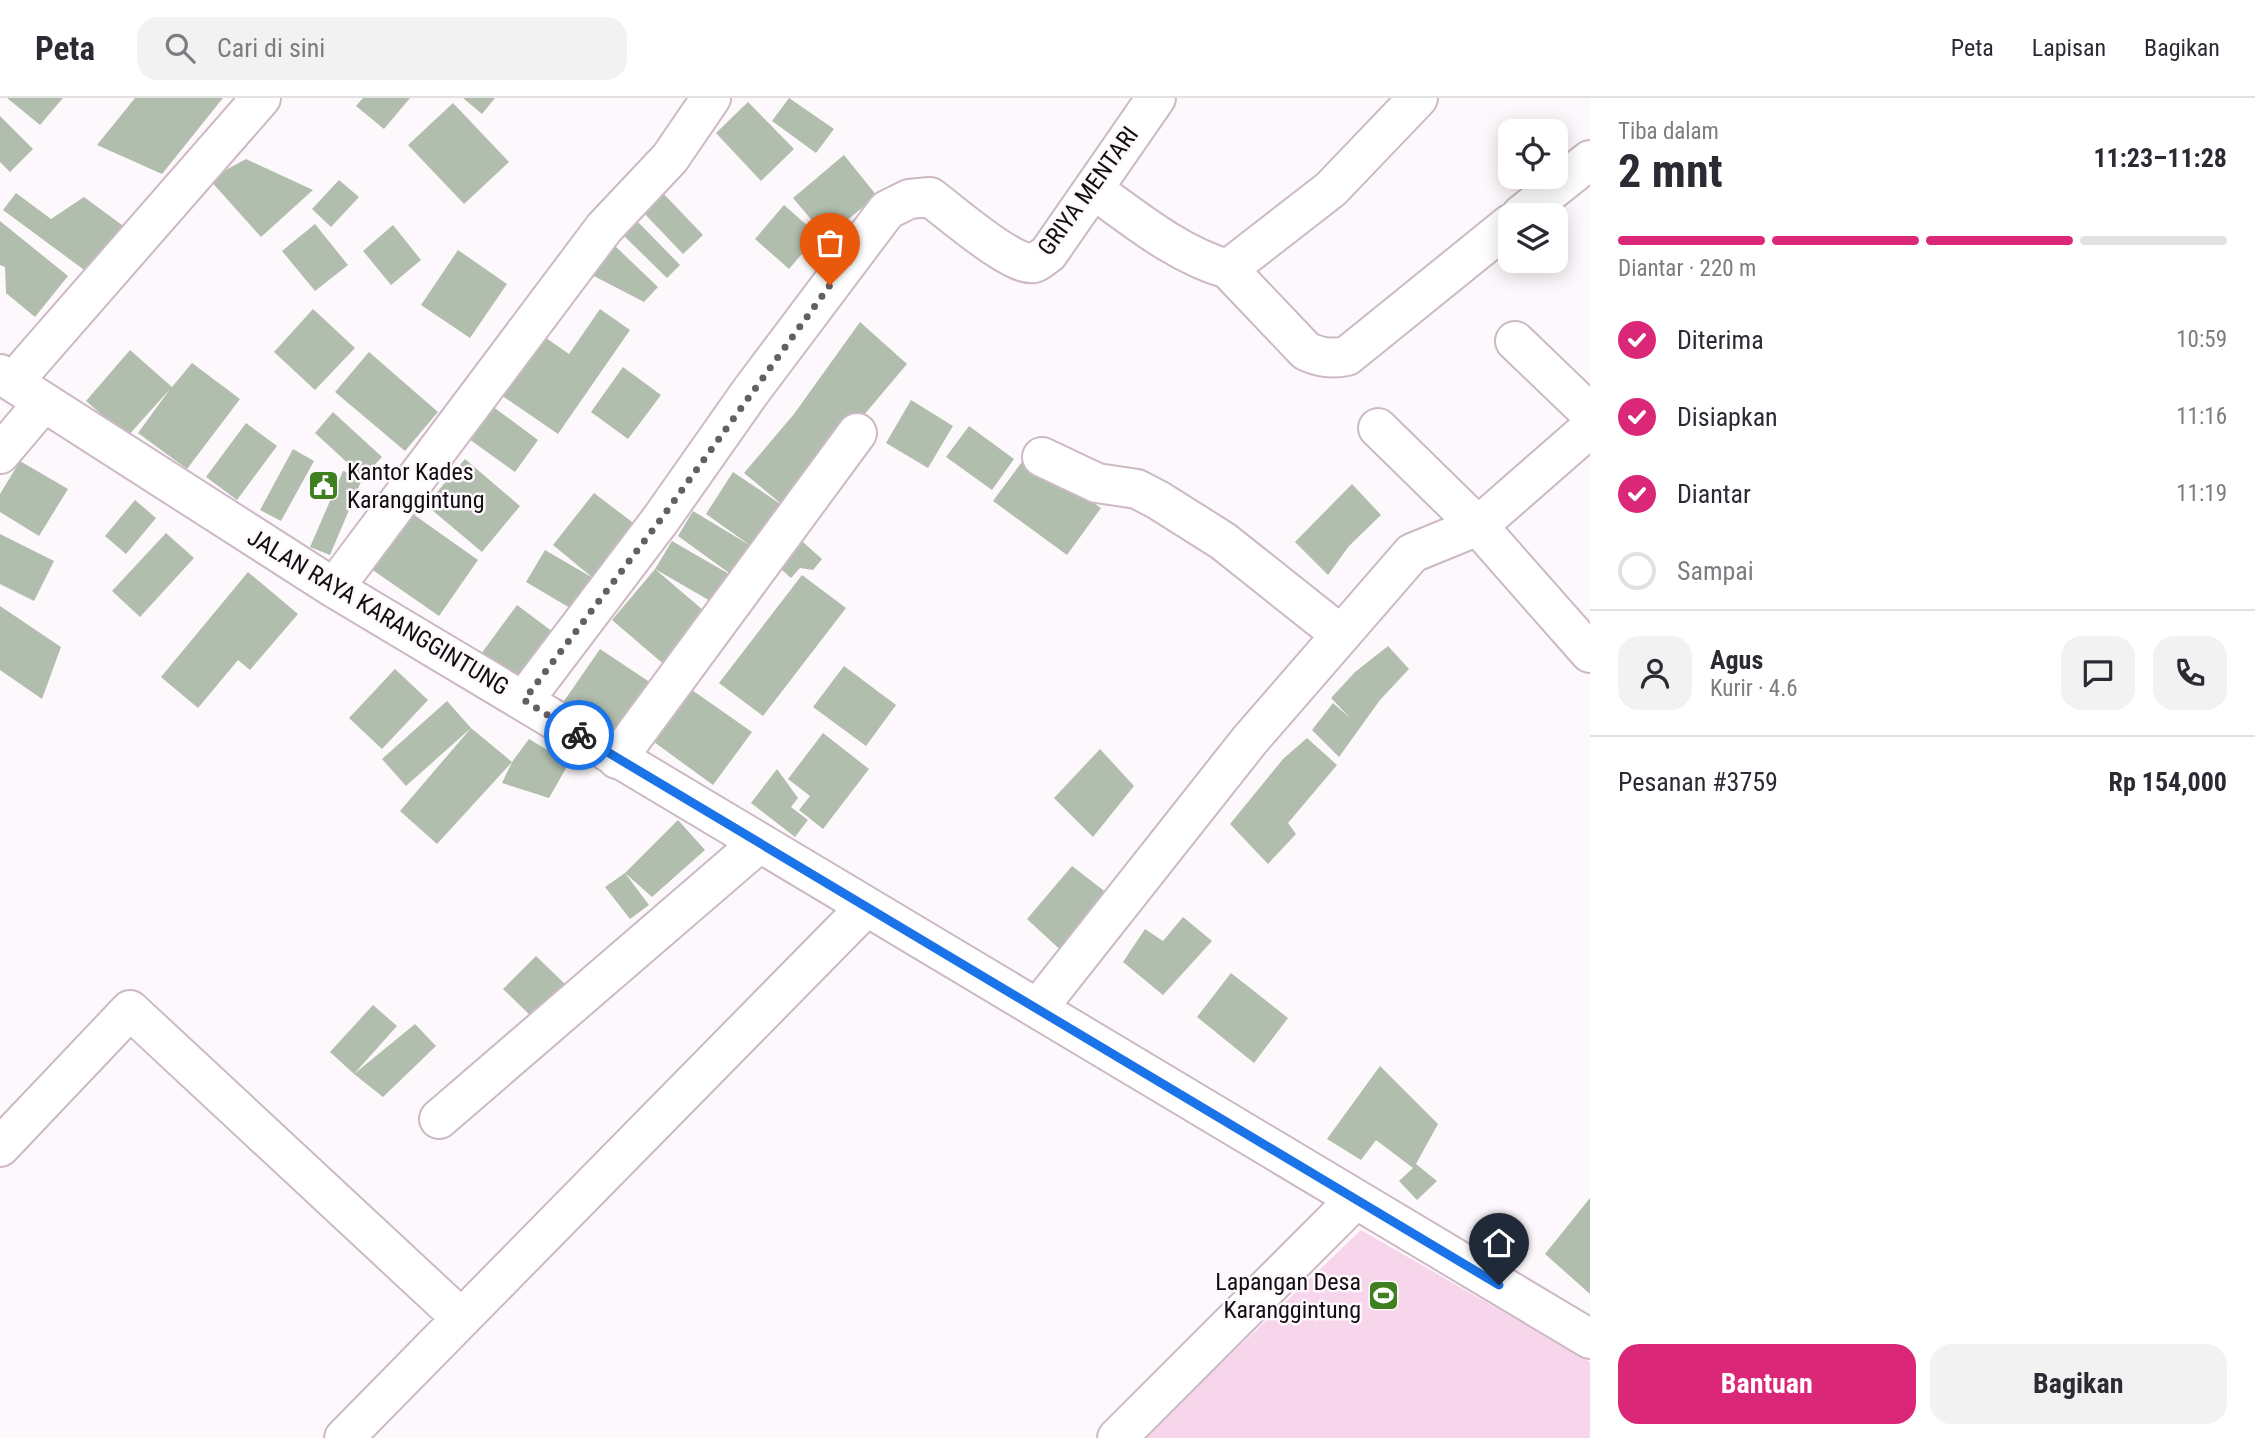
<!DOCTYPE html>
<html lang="id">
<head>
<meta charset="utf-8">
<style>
	:root { --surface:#fff; --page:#f2f2f3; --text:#2b2b33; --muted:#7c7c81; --line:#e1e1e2; --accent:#db2777 }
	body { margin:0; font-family:"Roboto Condensed",sans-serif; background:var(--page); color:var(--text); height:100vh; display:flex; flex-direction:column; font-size:26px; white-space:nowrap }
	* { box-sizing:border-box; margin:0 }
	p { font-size:23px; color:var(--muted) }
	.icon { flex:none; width:38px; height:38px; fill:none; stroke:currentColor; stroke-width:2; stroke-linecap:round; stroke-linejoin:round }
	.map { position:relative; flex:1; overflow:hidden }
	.sheet { display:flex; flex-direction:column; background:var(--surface); width:665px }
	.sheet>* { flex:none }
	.fabs { position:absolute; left:1498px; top:21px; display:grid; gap:14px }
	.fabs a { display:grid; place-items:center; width:70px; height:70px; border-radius:14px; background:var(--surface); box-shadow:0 4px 18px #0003; font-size:35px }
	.pin { position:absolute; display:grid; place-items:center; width:60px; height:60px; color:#fff; margin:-72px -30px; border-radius:50% 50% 50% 0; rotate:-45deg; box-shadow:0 0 7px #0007 }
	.pin .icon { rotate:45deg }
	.courier { position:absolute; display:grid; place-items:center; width:70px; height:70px; margin:-35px; border:5px solid #1a73e8; border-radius:50%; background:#fff; color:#222; box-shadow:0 2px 9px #0007 }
	.headline em { font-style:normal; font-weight:700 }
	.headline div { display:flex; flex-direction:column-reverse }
	.headline { display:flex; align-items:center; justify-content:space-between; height:119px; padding:0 28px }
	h1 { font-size:46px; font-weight:700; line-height:52px }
	.bar { display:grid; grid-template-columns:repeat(4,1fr); gap:10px 7px; align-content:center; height:84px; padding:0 28px }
	.bar i { height:9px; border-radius:5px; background:var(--line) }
	.bar .current { background:var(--accent) }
	.bar p { grid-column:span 4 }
	.line { display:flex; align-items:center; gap:18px; padding:0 28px; border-top:2px solid var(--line) }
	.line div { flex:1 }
	.round { display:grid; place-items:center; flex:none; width:74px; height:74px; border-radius:21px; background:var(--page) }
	ol { padding:0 28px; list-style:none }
	li { display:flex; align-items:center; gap:21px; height:77px }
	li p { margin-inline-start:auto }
	li .icon { padding:7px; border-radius:50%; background:var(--accent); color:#fff; stroke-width:4 }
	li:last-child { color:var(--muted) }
	li i { width:38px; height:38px; border:4px solid var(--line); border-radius:50% }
	.button { display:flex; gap:14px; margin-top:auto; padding:14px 28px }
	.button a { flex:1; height:80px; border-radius:21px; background:var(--accent); color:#fff; font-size:28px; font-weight:700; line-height:80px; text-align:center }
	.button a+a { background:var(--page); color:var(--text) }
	header { display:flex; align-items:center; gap:42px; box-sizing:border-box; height:98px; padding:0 35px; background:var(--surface); border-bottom:2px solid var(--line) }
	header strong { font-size:33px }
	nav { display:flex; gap:38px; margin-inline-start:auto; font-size:24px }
	.search { width:490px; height:63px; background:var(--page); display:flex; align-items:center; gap:18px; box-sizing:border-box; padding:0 24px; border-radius:21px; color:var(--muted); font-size:26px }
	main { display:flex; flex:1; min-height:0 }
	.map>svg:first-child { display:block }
</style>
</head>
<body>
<header>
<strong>Peta</strong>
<div class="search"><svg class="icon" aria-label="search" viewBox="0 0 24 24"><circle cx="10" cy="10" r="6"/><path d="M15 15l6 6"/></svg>Cari di sini</div>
<nav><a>Peta</a><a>Lapisan</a><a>Bagikan</a></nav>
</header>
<main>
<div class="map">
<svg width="1590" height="1340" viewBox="0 0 1590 1340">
	<rect width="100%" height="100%" fill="#fcf8fb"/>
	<path fill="#f7d6eb" d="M1361,1132L1590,1264V1340H1143Z"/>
	<path fill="#b2bead" d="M7,0H63L40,27Z
		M135,0H223L162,76L97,47Z
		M363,0H410L384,31L356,8Z
		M463,0H495L482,16Z
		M789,0L834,31L816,55L772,23Z
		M748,4L794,51L761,83L716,35Z
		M453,5L509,64L464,106L408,47Z
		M0,18L33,51L10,74L0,64Z
		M844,57L877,98L826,139L793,100Z
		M246,61L313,92L261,139L209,81Z
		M339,82L359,99L331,129L312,111Z
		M661,93L703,137L683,156L641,112Z
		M16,95L51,121L84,99L126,130L91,177L3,112Z
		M784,107L818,137L789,171L755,141Z
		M636,122L680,167L667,180L622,136Z
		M0,123L68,178L35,219L6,195L5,169L0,167Z
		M315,126L348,167L315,193L282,153Z
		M393,127L421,162L391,187L363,153Z
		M614,147L658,189L644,204L588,175Z
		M458,152L507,186L470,240L421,207Z
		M313,211L355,250L315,292L274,254Z
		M600,211L630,232L558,336L495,293L536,233L569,256Z
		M860,224L907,266L836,350L719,508L655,471L672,443L736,480L678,438L693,413L751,448L706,416L733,374L785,409L744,375L794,316Z
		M130,252L172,289L192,265L240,301L187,371L138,335L170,291L127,339L86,303Z
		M369,254L438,314L405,353L335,294Z
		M623,269L661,297L628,341L591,314Z
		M911,302L953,328L928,370L886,345Z
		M492,308L538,342L515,374L469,341Z
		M333,314L382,359L363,379L330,457L310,449L343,373L363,379L315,335Z
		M246,325L277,348L237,402L206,379Z
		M969,328L1014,361L992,392L946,359Z
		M293,351L314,363L281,423L260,412Z
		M1027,357L1101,410L1067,457L993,403Z
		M465,361L520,408L482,454L426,407Z
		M20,363L68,391L39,438L0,414V396Z
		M1352,386L1381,417L1349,448L1328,477L1295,444Z
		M594,395L636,427L575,513L526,484L545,452L593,480L553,447Z
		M135,402L156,420L126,456L105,438Z
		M403,409L478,462L439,518L364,466Z
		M166,435L194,460L140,519L112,493Z
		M0,436L54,463L34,503L0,486Z
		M796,438L822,461L813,472L800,470L791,480L773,464Z
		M655,471L710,518L667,569L612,522Z
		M248,474L298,516L250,572L238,562L198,610L161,579Z
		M802,477L846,510L763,618L719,585Z
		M517,507L561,540L521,592L478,560Z
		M0,508L61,549L42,601L0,572Z
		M1388,548L1409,571L1380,602L1339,659L1312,632L1333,605L1350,620L1331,600L1355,574Z
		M600,551L660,591L623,646L562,606Z
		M844,568L896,607L866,648L813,609Z
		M395,571L428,602L382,651L349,620Z
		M692,592L752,634L713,687L654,644Z
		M447,603L471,630L406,688L382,661Z
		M471,630L512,664L529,641L569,665L549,700L502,685L512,664L437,746L400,713Z
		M823,635L869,671L823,731L799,712L810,698L788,681Z
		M1307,640L1337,667L1288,725L1296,736L1268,766L1230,726L1283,661Z
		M1100,651L1134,688L1093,739L1054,700Z
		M777,671L798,700L791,709L808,722L795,739L751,705Z
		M678,722L705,752L652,799L625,775L649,807L630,821L605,789L625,775Z
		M1072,768L1112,799L1066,857L1027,821Z
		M1183,819L1212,843L1163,897L1123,864L1145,831L1163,843Z
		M536,858L567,888L535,922L503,891Z
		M1231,875L1288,920L1254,965L1197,919Z
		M373,907L397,928L354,976L330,954Z
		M415,926L436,948L383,999L354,976Z
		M1380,968L1438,1026L1416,1066L1437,1083L1417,1102L1399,1083L1413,1070L1376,1042L1361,1062L1327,1041Z
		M1590,1100V1196L1545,1156Z"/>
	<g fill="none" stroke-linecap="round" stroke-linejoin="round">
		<defs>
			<path id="minor" d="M1093,91C1135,121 1178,157 1228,171L1331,91L1418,0
				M1521,117L1590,62
				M1228,171L1306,253C1321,260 1332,261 1347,258L1510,126
				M1515,243L1590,315
				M0,276L334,490L1590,1241
				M13,284L261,0
				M1378,330L1478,428L1590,555
				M0,356L44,304
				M1042,359L1097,385L1137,391L1158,402L1223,443L1340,536
				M334,490L604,130L670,60L711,0
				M524,602L661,421L751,293L887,112L909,101L930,99C948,112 1014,170 1034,165C1038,164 1044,158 1048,156L1156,0
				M617,661L857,335
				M1038,910L1249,643L1412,455L1478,428L1590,330
				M439,1021L758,746
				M0,1049L130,912L461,1220
				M344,1340L866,809
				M1117,1340L1355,1102"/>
		</defs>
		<use href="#minor" stroke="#cdb9c5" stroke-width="42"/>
		<use href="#minor" stroke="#fff" stroke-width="38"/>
	</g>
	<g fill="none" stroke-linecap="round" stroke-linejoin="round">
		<path stroke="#655f63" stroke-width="7" stroke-dasharray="0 12.6" d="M579,637L524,602L661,421L830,187"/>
		<path stroke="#1a73e8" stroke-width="9" d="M579,637L1499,1187"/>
	</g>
	<defs>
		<symbol id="civic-square" viewBox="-11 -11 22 22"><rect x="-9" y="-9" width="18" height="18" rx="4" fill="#3f7f1f" stroke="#fcf8fb"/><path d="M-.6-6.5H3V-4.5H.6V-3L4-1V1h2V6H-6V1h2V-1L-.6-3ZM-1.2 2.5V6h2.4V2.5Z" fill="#fff"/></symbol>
		<symbol id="stadium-square" viewBox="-11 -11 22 22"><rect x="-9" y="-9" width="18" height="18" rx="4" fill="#3f7f1f" stroke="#fcf8fb"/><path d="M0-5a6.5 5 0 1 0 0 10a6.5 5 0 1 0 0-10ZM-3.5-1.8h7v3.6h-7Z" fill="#fff"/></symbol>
	</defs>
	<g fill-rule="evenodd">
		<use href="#civic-square" x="306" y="370" width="35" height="35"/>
		<use href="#stadium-square" x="1366" y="1180" width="35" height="35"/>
	</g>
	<g text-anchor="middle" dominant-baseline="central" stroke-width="5" stroke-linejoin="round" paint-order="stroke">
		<g font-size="24" fill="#130c11" stroke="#fcf8fb">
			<text transform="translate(1088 93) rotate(-54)">GRIYA MENTARI</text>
			<text transform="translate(378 514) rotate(31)">JALAN RAYA KARANGGINTUNG</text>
		</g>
		<g font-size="24" fill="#130c11" stroke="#fcf8fb" text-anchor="start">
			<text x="347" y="374">Kantor Kades<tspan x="347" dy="28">Karanggintung</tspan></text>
			<text x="1361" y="1184" text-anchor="end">Lapangan Desa<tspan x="1361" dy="28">Karanggintung</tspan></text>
		</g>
	</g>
</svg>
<div class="fabs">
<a><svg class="icon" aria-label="locate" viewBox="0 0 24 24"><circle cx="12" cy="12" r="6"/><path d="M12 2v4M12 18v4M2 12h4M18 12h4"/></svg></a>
<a><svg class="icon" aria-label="layers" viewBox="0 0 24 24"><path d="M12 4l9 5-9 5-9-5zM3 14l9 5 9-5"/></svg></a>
</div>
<div class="pin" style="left:830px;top:187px;background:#ea580c"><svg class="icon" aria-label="bag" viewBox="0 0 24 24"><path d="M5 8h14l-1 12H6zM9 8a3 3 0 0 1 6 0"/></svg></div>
<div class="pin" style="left:1499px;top:1187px;background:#1f2937"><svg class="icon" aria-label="home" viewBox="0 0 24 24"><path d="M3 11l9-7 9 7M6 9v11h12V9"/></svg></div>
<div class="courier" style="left:579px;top:637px"><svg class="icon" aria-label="bike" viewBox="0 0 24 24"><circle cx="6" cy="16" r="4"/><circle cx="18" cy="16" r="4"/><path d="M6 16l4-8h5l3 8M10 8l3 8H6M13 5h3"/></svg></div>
</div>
<section class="sheet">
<div class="headline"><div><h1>2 mnt</h1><p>Tiba dalam</p></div><em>11:23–11:28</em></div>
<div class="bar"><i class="current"></i><i class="current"></i><i class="current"></i><i></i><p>Diantar · 220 m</p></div>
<ol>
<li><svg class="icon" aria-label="check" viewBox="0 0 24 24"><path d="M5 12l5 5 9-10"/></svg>Diterima<p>10:59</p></li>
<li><svg class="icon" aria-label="check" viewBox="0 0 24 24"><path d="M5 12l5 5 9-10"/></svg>Disiapkan<p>11:16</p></li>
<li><svg class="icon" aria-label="check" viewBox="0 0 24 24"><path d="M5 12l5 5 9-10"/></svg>Diantar<p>11:19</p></li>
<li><i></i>Sampai</li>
</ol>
<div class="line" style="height:126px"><a class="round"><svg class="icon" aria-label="person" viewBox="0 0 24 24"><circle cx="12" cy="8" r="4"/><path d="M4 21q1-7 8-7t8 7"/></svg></a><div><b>Agus</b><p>Kurir · 4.6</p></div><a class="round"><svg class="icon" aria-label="chat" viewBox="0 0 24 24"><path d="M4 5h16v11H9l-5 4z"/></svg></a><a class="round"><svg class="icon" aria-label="phone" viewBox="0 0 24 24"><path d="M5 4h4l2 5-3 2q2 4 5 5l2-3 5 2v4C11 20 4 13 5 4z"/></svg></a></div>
<div class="line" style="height:91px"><div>Pesanan #3759</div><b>Rp 154,000</b></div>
<div class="button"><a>Bantuan</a><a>Bagikan</a></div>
</section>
</main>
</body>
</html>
